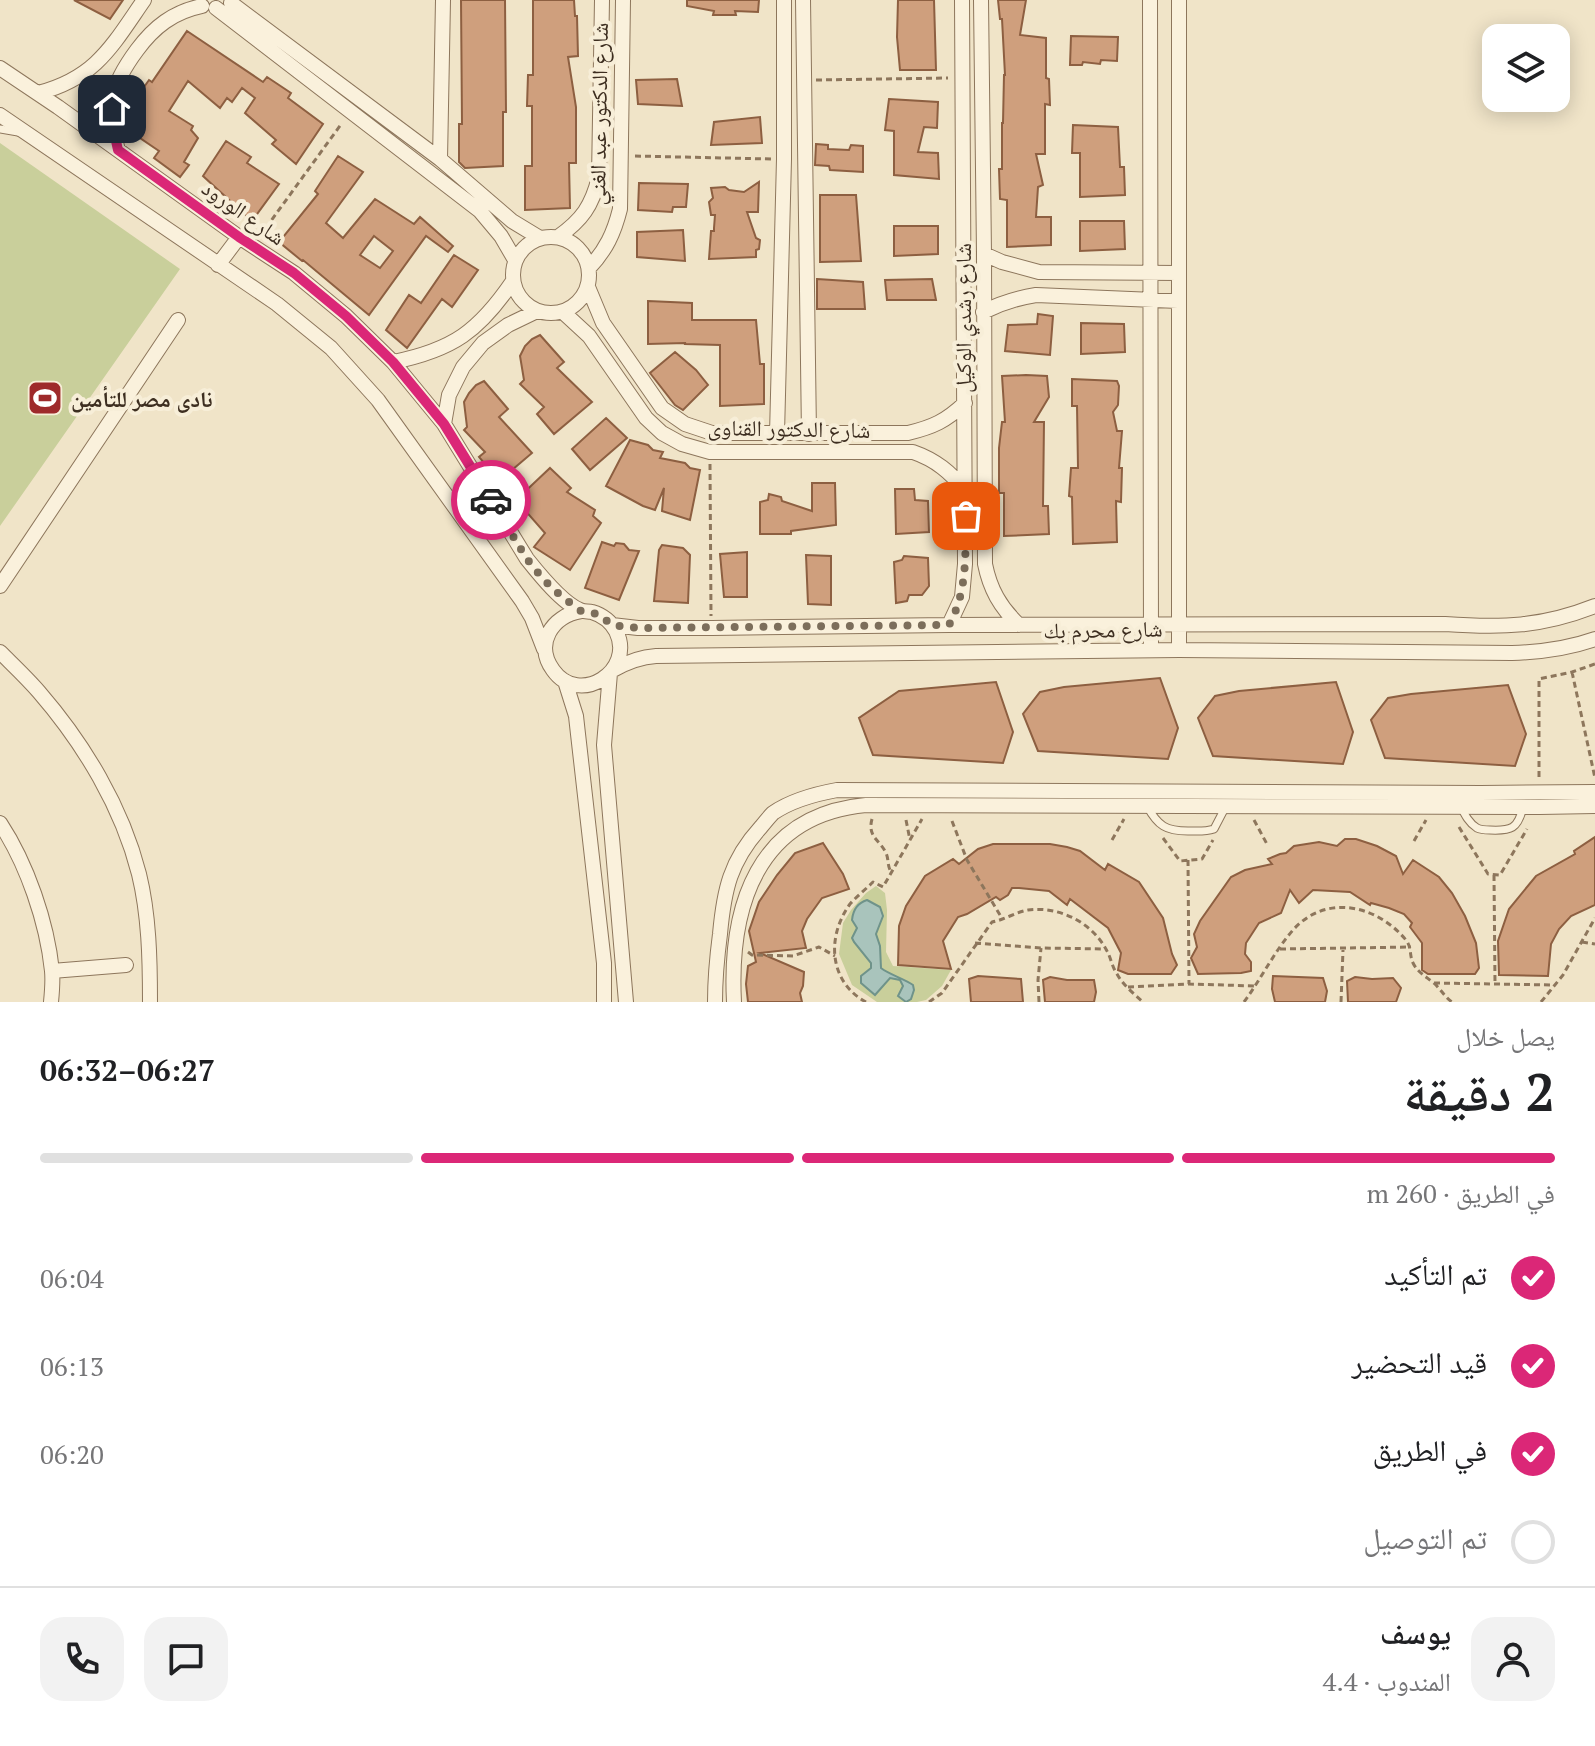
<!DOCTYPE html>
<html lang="ar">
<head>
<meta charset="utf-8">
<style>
	:root { --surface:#fff; --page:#f2f2f2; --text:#202124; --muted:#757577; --line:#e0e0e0; --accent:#db2777 }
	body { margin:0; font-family:"PT Serif","Noto Naskh Arabic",serif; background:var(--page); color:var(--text); direction:rtl; height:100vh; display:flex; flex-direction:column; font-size:30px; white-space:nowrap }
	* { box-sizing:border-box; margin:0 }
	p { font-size:26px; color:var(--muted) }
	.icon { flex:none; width:44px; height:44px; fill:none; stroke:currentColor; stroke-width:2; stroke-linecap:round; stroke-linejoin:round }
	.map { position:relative; height:1002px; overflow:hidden; direction:ltr }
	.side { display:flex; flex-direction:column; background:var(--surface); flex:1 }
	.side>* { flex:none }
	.fabs { position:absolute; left:1482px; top:24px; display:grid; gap:16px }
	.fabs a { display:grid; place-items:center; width:88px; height:88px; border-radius:16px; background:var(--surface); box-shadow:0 4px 20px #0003; font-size:40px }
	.pin { position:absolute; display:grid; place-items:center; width:68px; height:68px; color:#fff; margin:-34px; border-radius:16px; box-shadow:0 4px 12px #0006 }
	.courier { position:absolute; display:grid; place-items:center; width:80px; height:80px; margin:-40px; border:6px solid #db2777; border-radius:50%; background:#fff; color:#222; box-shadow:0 2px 10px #0007 }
	.head em { font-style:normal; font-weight:600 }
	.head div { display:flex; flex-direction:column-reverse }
	.head { display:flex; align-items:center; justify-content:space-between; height:136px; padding:0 40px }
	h1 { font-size:52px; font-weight:600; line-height:60px }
	.bar { display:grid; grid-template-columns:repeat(4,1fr); gap:12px 8px; align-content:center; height:96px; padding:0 40px }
	.bar i { height:10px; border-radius:6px; background:var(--line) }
	.bar .active { background:var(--accent) }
	.bar p { grid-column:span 4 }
	.line { display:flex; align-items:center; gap:20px; padding:0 40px; border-top:2px solid var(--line) }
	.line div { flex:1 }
	.round { display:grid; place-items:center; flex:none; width:84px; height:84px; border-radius:24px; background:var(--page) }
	ol { padding:0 40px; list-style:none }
	li { display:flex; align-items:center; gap:24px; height:88px }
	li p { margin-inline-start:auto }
	li .icon { padding:8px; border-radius:50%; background:var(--accent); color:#fff; stroke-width:4 }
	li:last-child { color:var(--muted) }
	li i { width:44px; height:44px; border:4px solid var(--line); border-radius:50% }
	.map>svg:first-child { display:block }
</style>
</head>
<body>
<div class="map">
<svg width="1595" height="1002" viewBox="0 0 1595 1002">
	<rect width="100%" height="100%" fill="#f0e4c8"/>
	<path fill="#c9cf9b" d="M0,143L180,269L0,526Z
		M876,886L885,893L887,910L886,952L893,966L951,970L942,986L926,1000L917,1002H877L852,985L839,954L843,923L851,910L866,893Z"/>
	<path fill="#a9c4bc" stroke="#6f938a" stroke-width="2" d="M867,900L880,907L883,916L876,934L880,946L881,968C890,975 903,978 913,985L914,990L911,999L906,1002L898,996L903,986L900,980L890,978L875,995L861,983V976L871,968V963L854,942L852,938L857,928L852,920C853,910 857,903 867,900Z"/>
	<path fill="#cf9f7d" stroke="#8d5f41" stroke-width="2" fill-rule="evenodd" d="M74,0H123L110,19Z
		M461,0H505L506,112H503V166L465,168L459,162V124H462Z
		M533,0H574L575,16H577L578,56L568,57L576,107V163H569L570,208L525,210V166H532V106H527L528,75H533Z
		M687,0H759L758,12L735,11L736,15H713L714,11L687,6Z
		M898,0H934L936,70H900L897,37Z
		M998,0H1026L1020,35L1046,38V78L1049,79L1050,105L1045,104V154H1036L1043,185L1038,187L1036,217H1051V245L1007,247V200L1000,199L999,169H1002V123H1003L1004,75H1005L1002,19H1000Z
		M187,31L263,82L267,77L291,93L288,98L323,124L296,164L272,144L276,140L245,113L255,98L242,88L232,102L227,98L220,108L188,81L169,111L193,126L191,130L198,138L184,162L189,165L180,177L154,158L159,151L140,138L137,133L140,127L133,122L134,119L130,117L136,108L132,104L149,80L152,82Z
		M1071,36L1118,37L1117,61L1101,60L1100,64L1083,62L1082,65H1070Z
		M677,79L682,106L638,104L636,80Z
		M889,99L938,102L937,128L924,127L918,152L938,153L939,179L894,175V131L885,130Z
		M760,117L762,143L711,145L714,122Z
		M1073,125L1118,127L1120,167H1124L1125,195L1080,197V153H1072Z
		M226,141L251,157L247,163L279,184L252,221L203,176Z
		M816,144L828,145V149L849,150L851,145L863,146V172L830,170L829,166L815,165Z
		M338,156L363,172L326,223L343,238L375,199L414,224L420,217L453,246L448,252L426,236L369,315L303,260L302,261L279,242L318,194L315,191ZM374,236L393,251L380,268L360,255Z
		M759,182L758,212H747L756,238L760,240L759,249L756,250V257L709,259L711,231H714V228L715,215H711L709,202L713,198L711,188L725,187L729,190L744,192Z
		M639,183L688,184L686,207H673L672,212L638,210Z
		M820,195H856L861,261L820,262Z
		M1080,221H1124L1125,249L1080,251Z
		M894,226H938V254L894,256Z
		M683,230L685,261L637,257V232Z
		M454,255L478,270L452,307L442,299L407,348L386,330L409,295L421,303Z
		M817,279L863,282L865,309H817Z
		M932,279L936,300H887L885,280Z
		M648,301L692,303V320H756L760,364H764V404L720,406V345L684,344L686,343L648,344Z
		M1038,314L1053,316L1050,355L1005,351L1008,325L1037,324Z
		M1081,323L1124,324L1125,352L1081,354Z
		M540,335L564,362L557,368L592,402L554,434L537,414L544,407L520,384L524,380L520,356L525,346L532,339Z
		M675,352L696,370L708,385L683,410L675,405L650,373Z
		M1026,375L1047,376L1049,397L1034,422H1044L1043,506H1048L1049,534L1004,536V493H999V448L1002,422H1005L1002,376Z
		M1072,379L1117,381L1119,386L1118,405L1113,412L1117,431H1122L1119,468H1122L1121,502L1116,501L1117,542L1073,544L1072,497L1069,496L1071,468H1078L1077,406H1072Z
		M484,381L508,409L499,417L532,453L499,481L479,457L485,452L464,430L467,427L464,402L469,393L476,385Z
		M606,418L627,438L590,470L572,449Z
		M630,440L648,445L653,450L663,452L660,458L685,463L690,468L700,470L690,520L662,511L664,488L655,510L643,506L606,486Z
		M550,468L571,488L567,492L595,510L593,516L601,523L570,570L534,547L545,533L516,500Z
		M812,483H835L836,525L791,531V534H760V502L768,500L769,494L781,497L782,501L812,511Z
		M895,489H914L915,500L928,501L929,532L896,534Z
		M602,542L614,546L616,543L624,544L629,550L639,551L619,600L585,588Z
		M662,545L683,548L690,555L688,603L654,601L659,550Z
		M747,552V597H724L720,554Z
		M806,555L831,556V605L808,604Z
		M904,556L928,558L929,586L922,595H909L907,601L896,603L894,562L902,560Z
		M1160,678L1178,728L1168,759L1038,751L1023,714L1040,692L1064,687Z
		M996,682L1013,732L1003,763L873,755L859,718L899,691Z
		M1336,682L1353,732L1343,764L1213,756L1198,718L1215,696L1239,691Z
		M1508,685L1526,734L1515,766L1385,758L1371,720L1388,698L1411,694Z
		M1595,837V905L1571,916L1559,929L1551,944L1548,976L1499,975L1498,941L1509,909L1536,876L1575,854L1574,851Z
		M1345,839H1356L1377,846L1396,856L1403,874L1413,860L1439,877L1452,893L1465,916L1476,943L1479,968L1475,974H1428L1422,970V943L1410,927L1412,923L1404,914L1389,908L1371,903L1370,905L1350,892L1313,890L1299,903L1290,890L1281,913L1259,923L1246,943L1245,954L1251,962V971L1241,973L1198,974L1191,958L1197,947L1194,934L1200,921L1231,877L1245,870L1272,864L1268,859L1280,854L1286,853L1294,846L1319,842L1337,846Z
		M823,843L843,874L849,889L822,898L807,919L802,931L806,948L760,953L804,972L803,986L800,993L802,1002H748L746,984L748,966L756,962L749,931L759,902L777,875L795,853Z
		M993,844H1050L1067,847L1080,851L1105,870L1108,864L1139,882L1163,918L1172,954L1177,965L1171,974H1128L1118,970L1121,953L1108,928L1070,899L1067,905L1049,891L1019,888H1012L1008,895L1000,900L996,897L967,914L958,917L943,941L951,969L898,965L899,926L906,906L925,876L953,859L959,864L978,849Z
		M978,976L1021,979L1023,1002H971L969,979Z
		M1273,976L1323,978L1327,991L1325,1002H1275L1272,989Z
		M1050,977L1067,980H1094L1096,992L1094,1002H1045L1043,980Z
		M1355,977L1372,979L1393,978L1401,988L1396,1002H1348L1347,981Z"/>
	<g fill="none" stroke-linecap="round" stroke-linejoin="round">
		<defs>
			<path id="service" d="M0,129L18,132
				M1147,806C1158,826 1166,831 1188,831C1197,831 1205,832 1214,829L1226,806
				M1461,807C1465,815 1469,823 1477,828C1481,830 1485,830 1490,830C1511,831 1518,829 1523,807"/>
			<path id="minor" d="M803,0L809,434
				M981,0L984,254L985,564C990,589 1000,607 1019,625
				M1150,0L1151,650
				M231,3L440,159L512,221L540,238
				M216,8L480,211L501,236L515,260
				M0,68L58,107L239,237L294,273L346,316L393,362L444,424L527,559C539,574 562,603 580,610C584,612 588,611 592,612C602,615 611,622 616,631C636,671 579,707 553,670C534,644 552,616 581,611
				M38,93C96,78 112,46 144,0
				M0,115L277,304L331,348L378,400L522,601L532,618L544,649
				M118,150C105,107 111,85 137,50C154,27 173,12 202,6
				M440,159L443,0
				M513 275a38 38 0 1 1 76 0a38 38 0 1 1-76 0Z
				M558,237C582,220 592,206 599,177L602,0
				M984,254L1002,262L1039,272L1179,273
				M218,265L239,237
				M589,268C606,250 614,233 620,209L623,0
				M588,287L603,323L662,408L685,424L712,433H908C933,427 946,421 965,403
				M563,312L589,336L646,418L662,433L682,444L710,452H913C936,460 950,472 966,491
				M983,312C1001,303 1017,298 1036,295L1178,301
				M393,362C453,350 479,331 513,281
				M444,424L449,395L463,367L483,343L508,325L537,311
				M777,434L784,159V0
				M0,586L178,320
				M612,625L638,628H712L949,625L1445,624C1502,628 1542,627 1595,606
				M949,625L962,597L965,564L962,0
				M1179,650V0
				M0,652C13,665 27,678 39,692C84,744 122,807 139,874C149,915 150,959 150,1002
				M613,670C627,662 640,657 656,656L1179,650L1512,653C1541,652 1567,649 1595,639
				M610,673L604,745L626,1002
				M565,681L576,716L578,734L604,963V1002
				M0,823C27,864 47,922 52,971C53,981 52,992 51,1002
				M52,971L126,965
				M715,1002C715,979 717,957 720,934C724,890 730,861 761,827C765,822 769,817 773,813C792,800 815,794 837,790L1481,793L1595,792
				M734,1002C729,907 757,815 866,805L1540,807L1595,806"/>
		</defs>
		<use href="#service" stroke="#8d765c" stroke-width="9"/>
		<use href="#minor" stroke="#8d765c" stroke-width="16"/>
		<path stroke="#8d765c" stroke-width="3" stroke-dasharray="6 4" stroke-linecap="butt" d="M816,80L948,78
			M635,156L772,159
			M260,236L342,123
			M710,464L711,616
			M1572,672L1595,778
			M1539,777V679L1572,672L1595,664
			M872,819C867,837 880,840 886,853C889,860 887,865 891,872
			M906,820L910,840
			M1254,820L1268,846
			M952,821L967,860L1003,920
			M1459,827L1488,874L1500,875L1527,829
			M1163,838L1180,861L1202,859L1213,840
			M1112,840L1124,819
			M1414,841L1426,820
			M1188,860L1189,984
			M1494,875L1495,983
			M1582,942L1595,944
			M975,943L1041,948L1106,949
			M1280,949L1411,947
			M748,952L752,955L793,956L819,947L835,956
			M1434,983L1555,985
			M1128,987L1189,984L1256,986
			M866,1002C829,982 826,937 850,904C857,896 866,889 873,882L883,887L922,819
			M929,1002L942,993L992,922C1004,920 1016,912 1028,910C1059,906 1092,922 1107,951C1111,958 1112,967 1117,974C1123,985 1134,994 1143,1002
			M1039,1002L1038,980L1041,948
			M1244,1002C1261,979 1274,952 1293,930C1326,893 1377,905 1406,940C1412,948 1409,954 1413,963C1418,973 1427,977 1435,984C1441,990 1445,997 1452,1002
			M1341,1002L1343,950
			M1541,1002L1563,975L1595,918"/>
		<use href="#service" stroke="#faf1dc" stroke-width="7"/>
		<use href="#minor" stroke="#faf1dc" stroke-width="14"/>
	</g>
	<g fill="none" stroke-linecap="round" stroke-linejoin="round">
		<path stroke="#7c6e5b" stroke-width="8" stroke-dasharray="0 14.4" d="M491,500L527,559L543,579L561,596L581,611L598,614L612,625L638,628L949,625C968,590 965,555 966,516"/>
		<path stroke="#db2777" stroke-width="10" d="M112,109V123L118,150L239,237L294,273L346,316L393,362L444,424L491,500"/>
	</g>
	<defs>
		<symbol id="stadium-square" viewBox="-11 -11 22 22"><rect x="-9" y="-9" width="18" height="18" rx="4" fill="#9e2a2b" stroke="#f7eed8"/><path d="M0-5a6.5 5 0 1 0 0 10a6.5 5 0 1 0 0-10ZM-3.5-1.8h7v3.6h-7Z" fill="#fff"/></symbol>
	</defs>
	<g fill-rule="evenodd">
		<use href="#stadium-square" x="25" y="378" width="40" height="40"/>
	</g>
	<g text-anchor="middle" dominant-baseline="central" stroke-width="8" stroke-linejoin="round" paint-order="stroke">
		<g font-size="22" fill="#3d2e20" stroke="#f7eed8">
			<text transform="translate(598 114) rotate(-89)">شارع الدكتور عبد الغني</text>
			<text transform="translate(244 212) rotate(35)">شارع الورود</text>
			<text transform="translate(962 318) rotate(-90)">شارع رشدي الوكيل</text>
			<text transform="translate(789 428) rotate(1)">شارع الدكتور القناوى</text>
			<text transform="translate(1103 629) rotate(-1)">شارع محرم بك</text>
		</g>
		<g font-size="22" font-weight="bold" fill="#3d2e20" stroke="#f7eed8" text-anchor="start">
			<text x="71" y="398">نادى مصر للتأمين</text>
		</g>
	</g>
</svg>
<div class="fabs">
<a><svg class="icon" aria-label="layers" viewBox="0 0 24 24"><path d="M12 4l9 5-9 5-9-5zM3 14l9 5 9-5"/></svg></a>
</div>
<div class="pin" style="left:966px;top:516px;background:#ea580c"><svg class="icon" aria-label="bag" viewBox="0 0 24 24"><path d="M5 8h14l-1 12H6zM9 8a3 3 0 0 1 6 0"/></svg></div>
<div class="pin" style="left:112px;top:109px;background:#1f2937"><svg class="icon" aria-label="home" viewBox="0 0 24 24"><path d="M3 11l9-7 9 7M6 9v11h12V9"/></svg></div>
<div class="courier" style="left:491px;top:500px"><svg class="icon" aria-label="car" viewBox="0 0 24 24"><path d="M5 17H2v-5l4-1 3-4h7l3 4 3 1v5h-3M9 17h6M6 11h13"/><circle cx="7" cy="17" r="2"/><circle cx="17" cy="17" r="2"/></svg></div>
</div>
<section class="side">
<div class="head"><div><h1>2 دقيقة</h1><p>يصل خلال</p></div><em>06:27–06:32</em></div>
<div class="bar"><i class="active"></i><i class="active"></i><i class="active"></i><i></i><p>في الطريق · 260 m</p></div>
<ol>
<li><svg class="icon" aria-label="check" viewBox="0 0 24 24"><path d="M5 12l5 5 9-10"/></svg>تم التأكيد<p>06:04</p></li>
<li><svg class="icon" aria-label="check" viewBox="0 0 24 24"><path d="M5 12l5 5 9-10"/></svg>قيد التحضير<p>06:13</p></li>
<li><svg class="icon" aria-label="check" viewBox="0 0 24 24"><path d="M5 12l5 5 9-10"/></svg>في الطريق<p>06:20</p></li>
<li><i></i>تم التوصيل</li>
</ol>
<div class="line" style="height:144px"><a class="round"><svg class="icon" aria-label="person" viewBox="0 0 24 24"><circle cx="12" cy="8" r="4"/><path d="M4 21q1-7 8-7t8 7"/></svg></a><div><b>يوسف</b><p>المندوب · 4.4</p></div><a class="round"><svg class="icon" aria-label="chat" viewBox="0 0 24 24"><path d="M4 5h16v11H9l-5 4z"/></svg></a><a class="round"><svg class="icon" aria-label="phone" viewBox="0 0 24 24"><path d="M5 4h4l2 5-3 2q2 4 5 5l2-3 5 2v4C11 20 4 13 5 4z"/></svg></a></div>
</section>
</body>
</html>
